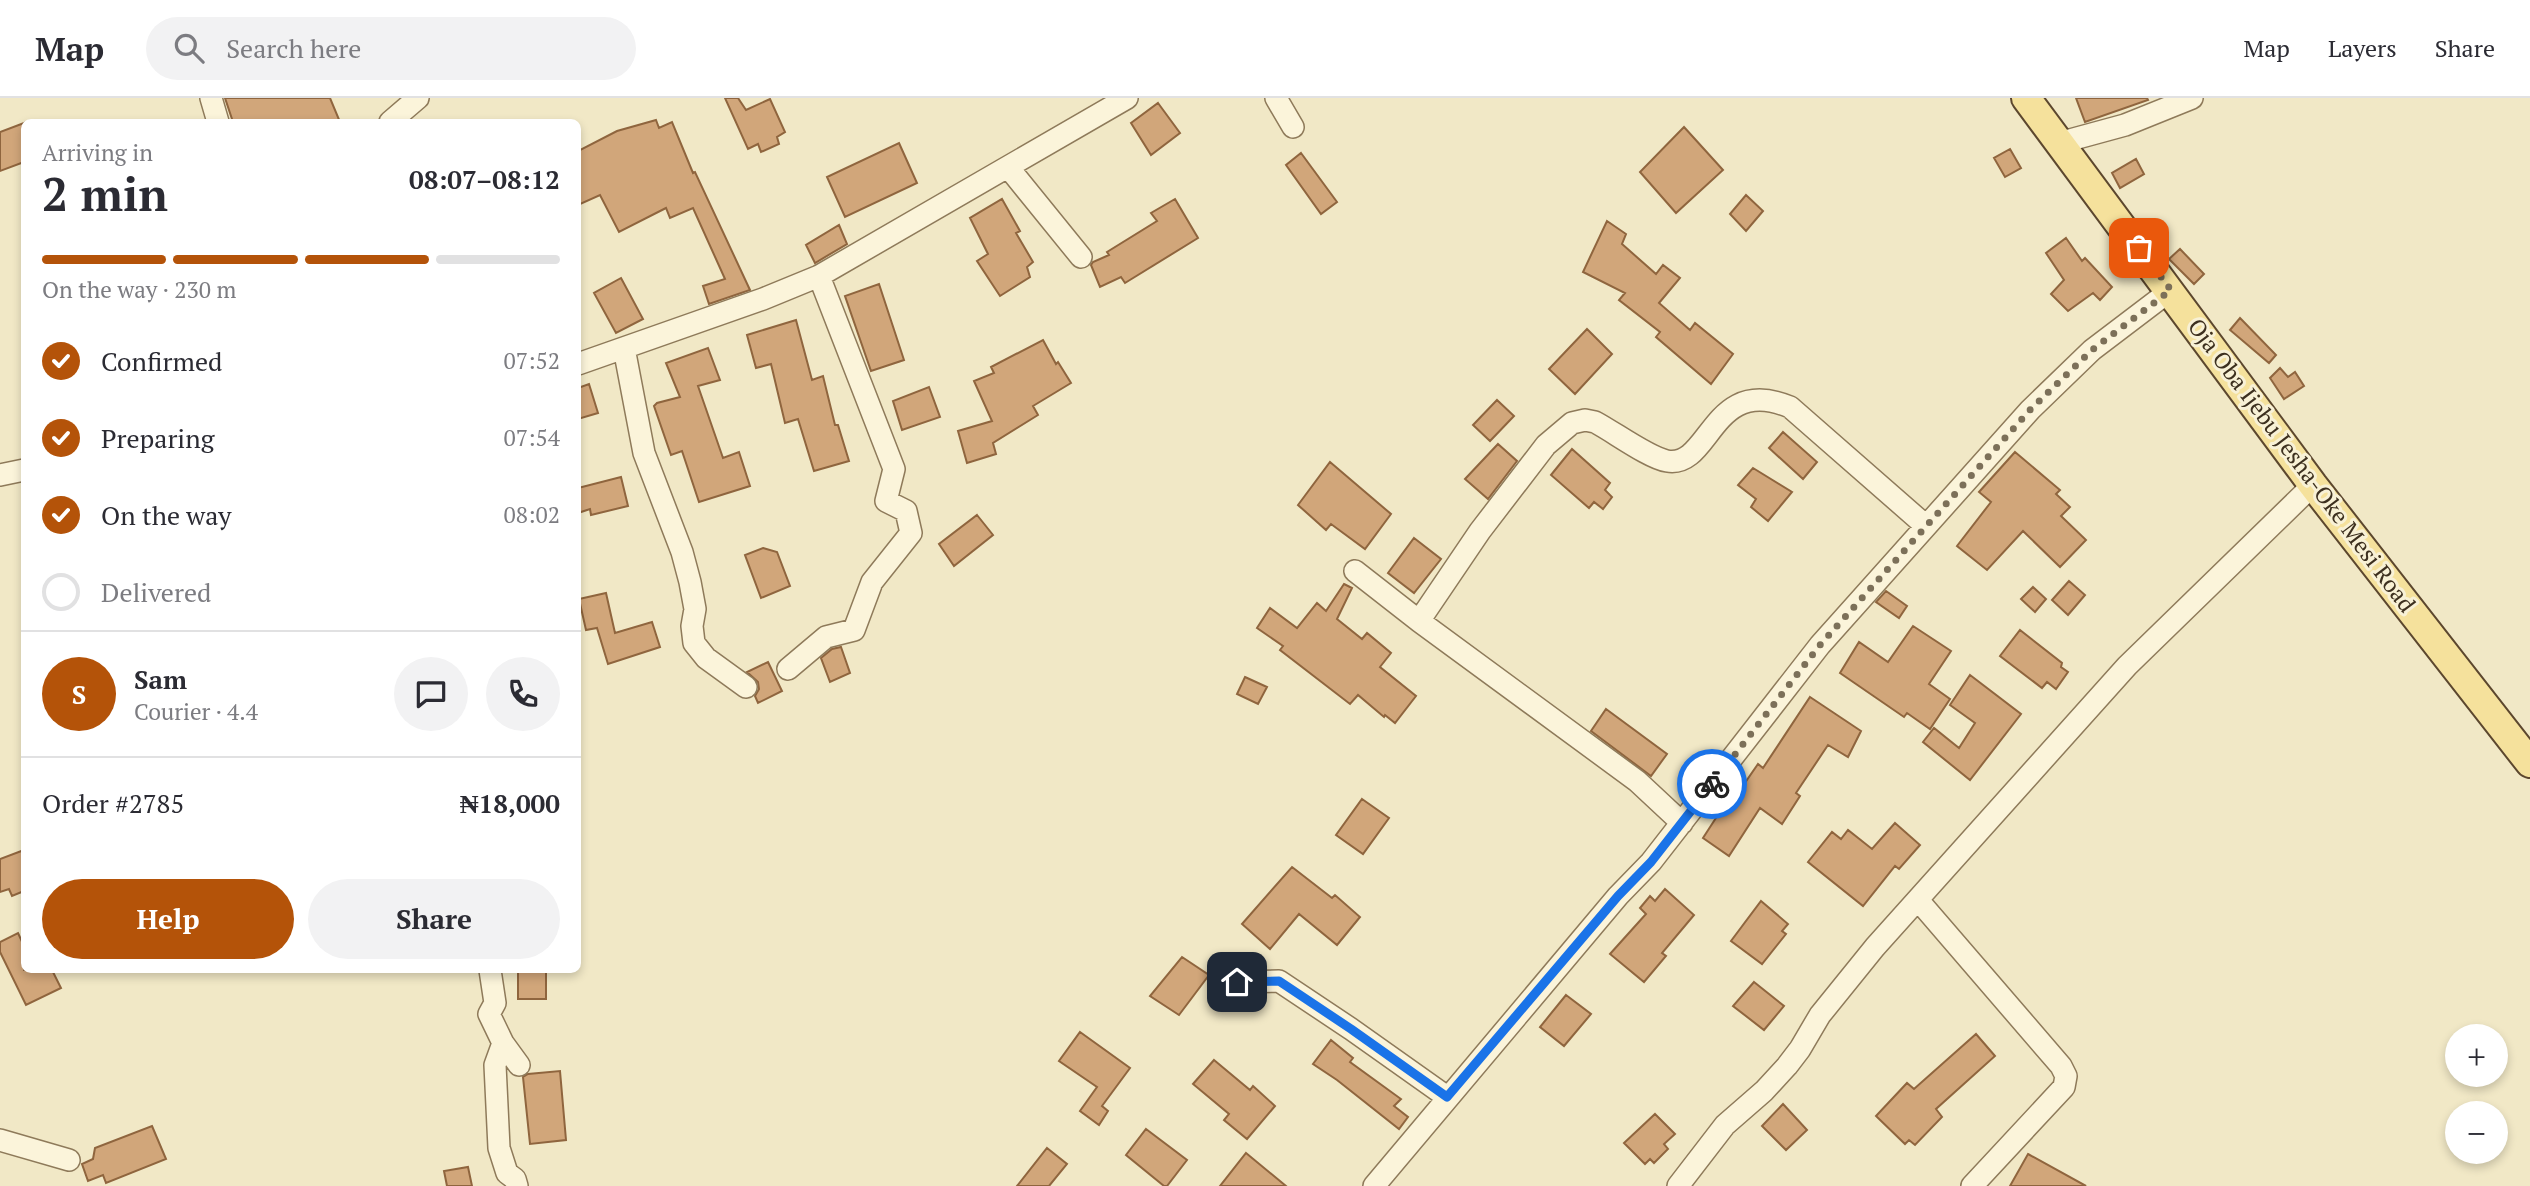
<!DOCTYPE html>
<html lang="en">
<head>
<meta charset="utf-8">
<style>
	:root { --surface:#fff; --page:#f2f2f3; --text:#2b2b33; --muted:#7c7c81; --line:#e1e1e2; --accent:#b45309 }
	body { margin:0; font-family:"PT Serif",serif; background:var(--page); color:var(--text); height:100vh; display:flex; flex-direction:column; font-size:26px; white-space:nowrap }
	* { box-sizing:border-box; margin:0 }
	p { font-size:23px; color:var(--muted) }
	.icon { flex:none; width:38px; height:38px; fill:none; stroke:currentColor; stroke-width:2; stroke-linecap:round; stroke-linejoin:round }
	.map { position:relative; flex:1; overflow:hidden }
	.side { position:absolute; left:21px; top:21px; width:560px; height:854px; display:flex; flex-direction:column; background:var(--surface); border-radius:10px; box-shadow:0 4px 10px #0003 }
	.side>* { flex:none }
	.buttons { position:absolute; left:2445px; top:926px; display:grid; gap:14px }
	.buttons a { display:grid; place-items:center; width:63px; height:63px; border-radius:50%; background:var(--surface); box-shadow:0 4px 10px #0003; font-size:35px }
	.pin { position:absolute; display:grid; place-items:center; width:60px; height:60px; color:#fff; margin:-30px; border-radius:14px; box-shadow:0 4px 10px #0006 }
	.courier { position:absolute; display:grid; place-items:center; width:70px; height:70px; margin:-35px; border:5px solid #1a73e8; border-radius:50%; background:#fff; color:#222; box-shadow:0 2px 9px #0007 }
	.overview em { font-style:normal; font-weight:700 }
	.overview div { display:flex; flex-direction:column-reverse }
	.overview { display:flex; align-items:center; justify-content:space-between; height:119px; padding:0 21px }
	h1 { font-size:46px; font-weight:700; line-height:52px }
	.bar { display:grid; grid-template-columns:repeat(4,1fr); gap:10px 7px; align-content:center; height:84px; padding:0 21px }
	.bar i { height:9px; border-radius:5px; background:var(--line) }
	.bar .current { background:var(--accent) }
	.bar p { grid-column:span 4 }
	.line { display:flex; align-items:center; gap:18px; padding:0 21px; border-top:2px solid var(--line) }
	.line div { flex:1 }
	.round { display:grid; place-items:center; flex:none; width:74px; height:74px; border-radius:37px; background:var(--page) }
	ol { padding:0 21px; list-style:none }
	li { display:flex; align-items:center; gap:21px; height:77px }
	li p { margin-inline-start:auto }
	li .icon { padding:7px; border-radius:50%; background:var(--accent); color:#fff; stroke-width:4 }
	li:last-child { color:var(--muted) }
	li i { width:38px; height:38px; border:4px solid var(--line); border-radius:50% }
	.cta { display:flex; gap:14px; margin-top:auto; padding:14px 21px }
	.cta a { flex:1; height:80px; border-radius:42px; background:var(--accent); color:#fff; font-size:28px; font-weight:700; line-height:80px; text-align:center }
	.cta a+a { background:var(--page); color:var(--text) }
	header { display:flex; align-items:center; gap:42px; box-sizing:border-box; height:98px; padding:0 35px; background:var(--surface); border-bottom:2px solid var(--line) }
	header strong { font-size:33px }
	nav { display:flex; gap:38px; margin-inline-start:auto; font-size:24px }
	.search { width:490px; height:63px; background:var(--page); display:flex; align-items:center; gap:18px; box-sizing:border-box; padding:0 24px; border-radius:38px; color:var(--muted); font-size:26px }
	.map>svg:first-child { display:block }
</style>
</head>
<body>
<header>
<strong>Map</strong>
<div class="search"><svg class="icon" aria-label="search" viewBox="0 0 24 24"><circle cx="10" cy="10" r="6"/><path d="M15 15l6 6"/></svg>Search here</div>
<nav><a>Map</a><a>Layers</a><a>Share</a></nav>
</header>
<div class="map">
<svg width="2530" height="1088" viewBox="0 0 2530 1088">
	<rect width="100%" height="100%" fill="#f1e8c6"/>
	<path fill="#d1a67a" stroke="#8f653e" stroke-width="2" d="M225,0H330L340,24H233Z
		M725,0H738L746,12L770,1L785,34L777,39L779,46L761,54L758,46L748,51Z
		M2076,0H2147L2148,2L2085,24Z
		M1158,5L1180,35L1151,57L1131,25Z
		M656,22L659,30L672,24L693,75L695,74L750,192L709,206L703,188L725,181L693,110L670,120L666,110L619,134L600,97L578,107V53L617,33Z
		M24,25V64L0,73V34Z
		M1684,29L1723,72L1676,115L1640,74Z
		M899,45L917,85L845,119L827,79Z
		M2010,51L2021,70L2005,79L1994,60Z
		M1301,55L1337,104L1321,116L1286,67Z
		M2136,61L2144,76L2120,90L2112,75Z
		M1746,97L1763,113L1746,133L1730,116Z
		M1002,101L1020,133L1016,135L1033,164L1027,169L1030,179L1000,198L977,163L988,156L970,120Z
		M1175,101L1198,140L1125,185L1121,179L1100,189L1091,167L1093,164L1109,157L1107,154L1157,123L1151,115Z
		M1607,123L1626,136L1622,146L1656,176L1663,167L1680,180L1659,205L1690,232L1695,225L1733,256L1711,286L1656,239L1660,234L1619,202L1625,195L1583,174Z
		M839,127L847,146L815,165L806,147Z
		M2066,140L2082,163L2085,160L2112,189L2100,202L2093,195L2068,213L2051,196L2064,182L2046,155Z
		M2180,151L2204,176L2194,186L2169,161Z
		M621,180L643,221L616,235L594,195Z
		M879,186L904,262L871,273L845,198Z
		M2240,220L2276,257L2269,265L2230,232Z
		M796,222L812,282L823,278L835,327H838L849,363L814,373L798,321L785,325L771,266L756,270L747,237Z
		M1587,231L1612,256L1575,296L1549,271Z
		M1043,242L1056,266L1058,264L1071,285L1033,308L1038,317L993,345L996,356L967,365L958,333L992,323L974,283L994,275L991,269Z
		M708,250L720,282L698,288L723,360L739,354L750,388L699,404L682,353L671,357L654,308L657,305L680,299L666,265Z
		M2280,270L2288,279L2295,274L2304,288L2284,301L2270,280Z
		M589,286L598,315L578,321V290Z
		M929,289L940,319L902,332L893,303Z
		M1497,302L1514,318L1490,343L1473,327Z
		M1783,334L1817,364L1803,381L1769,350Z
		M1498,346L1517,363L1488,401L1465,381Z
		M1572,351L1610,385L1605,392L1612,399L1603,411L1594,404L1589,410L1551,377Z
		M2015,354L2060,392L2056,396L2070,409L2061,418L2086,442L2060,469L2023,433L1987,472L1957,448L1991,404L1979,394Z
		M1330,364L1391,416L1365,451L1331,426L1326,432L1298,407Z
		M1753,370L1792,394L1768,423L1751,409L1756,401L1738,387Z
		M621,379L628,408L591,417L590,411L578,415V390Z
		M977,417L993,437L954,468L939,446Z
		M1414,440L1441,461L1414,495L1388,475Z
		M763,450L777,454L790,488L761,500L745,457Z
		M2069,483L2085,497L2068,517L2052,502Z
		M1344,486L1352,490L1337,521L1362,541L1367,535L1391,555L1380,569L1416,598L1395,625L1385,617L1384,619L1358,597L1350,606L1280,552L1283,548L1257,530L1270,510L1297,530L1317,505L1326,513Z
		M2033,489L2046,501L2035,514L2021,501Z
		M1886,493L1907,508L1899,520L1876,504Z
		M606,495L615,535L652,524L660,549L608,566L597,530L586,532L579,501Z
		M1913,528L1951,553L1929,586L1950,601L1930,631L1907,615L1904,619L1840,575L1859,544L1888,564Z
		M2020,532L2062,565L2061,569L2068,574L2056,591L2047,584L2042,590L2000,558Z
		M841,549L850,575L830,584L821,560L832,551Z
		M768,564L782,593L758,605L755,598L759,591L758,584L747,574Z
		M1970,577L2021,616L1970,682L1923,644L1934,630L1959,650L1975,625L1950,607Z
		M1245,579L1267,589L1258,606L1237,596Z
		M1810,599L1861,633L1848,659L1828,647L1796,695L1800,698L1782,726L1760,710L1729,758L1703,740L1725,706L1729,708L1758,666L1763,670Z
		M1606,611L1667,656L1651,678L1591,633Z
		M1362,701L1389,720L1363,756L1336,737Z
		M1895,725L1920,747L1899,771L1895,768L1863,808L1808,764L1832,734L1841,741L1848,732L1872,751Z
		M24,752V793L12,798L9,791L0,794V761Z
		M1292,769L1332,800L1335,797L1360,819L1337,847L1299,816L1270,851L1242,826Z
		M1665,791L1694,817L1662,855L1666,858L1644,884L1610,856L1646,816L1640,810L1650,798L1655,803Z
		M1761,803L1788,826L1782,833L1786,836L1762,866L1731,843Z
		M18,835L24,848V872H52L61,890L26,907L0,854V844Z
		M1182,859L1209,877L1179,917L1150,898Z
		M518,872H546V901H518Z
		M1754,884L1784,908L1764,932L1733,908Z
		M1566,897L1591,916L1564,948L1540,929Z
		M1080,934L1130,970L1102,1008L1108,1013L1099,1027L1080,1013L1097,989L1059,963Z
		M1976,936L1995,958L1936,1011L1942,1019L1915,1047L1909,1042L1905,1046L1876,1018L1907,985L1914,991Z
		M1331,942L1353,960L1350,964L1401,1001L1394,1008L1408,1019L1399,1031L1337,982L1313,966Z
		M1214,962L1250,992L1253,988L1275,1008L1247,1041L1224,1022L1229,1016L1193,986Z
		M560,973L566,1042L530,1046L523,979L528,976Z
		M1783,1006L1807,1032L1786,1052L1762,1028Z
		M1655,1016L1675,1036L1664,1046L1668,1051L1654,1065L1650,1061L1645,1066L1624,1045Z
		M152,1028L166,1061L106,1085L103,1077L88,1083L82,1066L93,1061L95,1050Z
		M1146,1031L1187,1062L1167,1088H1164L1126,1057Z
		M1047,1050L1067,1066L1049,1088H1017Z
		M1246,1055L1286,1088H1220Z
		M2028,1056L2086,1088H2010Z
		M468,1069L472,1088H447L444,1073Z"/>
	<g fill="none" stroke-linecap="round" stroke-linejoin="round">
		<defs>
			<path id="minor" d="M211,0L218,24
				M1276,0L1293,29
				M390,24L418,0
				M2059,45L2125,27L2192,0
				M1008,69L1081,159
				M624,250L644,355L682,454L690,484L695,511L692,528L694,545L706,560L746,589
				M578,266L763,201L819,178L1127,0
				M0,377L24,372
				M1355,473L1419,523L1637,683L1682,725
				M1419,523L1480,433L1546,347L1572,325L1585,322L1595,324C1614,334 1649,360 1667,363C1711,371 1711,276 1790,309L1926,428
				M788,571L826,539L854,532L872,484L911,435L906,413L886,403L894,371L819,178
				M1918,802L2061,968L2066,978L2064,989L1972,1088
				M490,872L495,905L489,916L503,945L519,967
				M1237,884L1279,883L1351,931L1447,999
				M503,945L495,967L499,1050L507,1075L515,1081L517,1088
				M0,1042L69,1062
				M1374,1088L1618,798L1651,764L1820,547L2030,312L2092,252L2171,192
				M1678,1088L1725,1027L1764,993L1787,968L1800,951L1820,917L1875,849L2127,568L2313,387"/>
			<path id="major" d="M2026,0L2313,387L2530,665"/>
		</defs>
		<use href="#minor" stroke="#8e7a5a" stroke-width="24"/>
		<use href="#major" stroke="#5c472e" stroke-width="32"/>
		<use href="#minor" stroke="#fbf4da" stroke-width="21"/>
		<use href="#major" stroke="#f5e19c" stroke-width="28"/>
	</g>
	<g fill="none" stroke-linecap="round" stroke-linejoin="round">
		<path stroke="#7c7059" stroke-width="7" stroke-dasharray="0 12.6" d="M1712,686L1820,547L2030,312L2092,252L2171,192L2139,150"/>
		<path stroke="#1a73e8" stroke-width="9" d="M1237,884L1279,883L1351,931L1447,999L1618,798L1651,764L1712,686"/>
	</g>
	<g text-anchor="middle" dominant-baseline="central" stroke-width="6" stroke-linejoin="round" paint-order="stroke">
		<g font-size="23" fill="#3d301f" stroke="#f8f1d6">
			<text transform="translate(2302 367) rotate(53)">Oja Oba Ijebu Jesha-Oke Mesi Road</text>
		</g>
	</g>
</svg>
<div class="buttons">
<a>+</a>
<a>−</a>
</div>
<div class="pin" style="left:2139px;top:150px;background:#ea580c"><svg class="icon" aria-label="bag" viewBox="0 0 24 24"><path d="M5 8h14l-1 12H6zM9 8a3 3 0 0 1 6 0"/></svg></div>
<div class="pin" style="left:1237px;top:884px;background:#1f2937"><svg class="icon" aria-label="home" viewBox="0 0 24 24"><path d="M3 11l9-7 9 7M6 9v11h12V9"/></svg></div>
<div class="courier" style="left:1712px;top:686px"><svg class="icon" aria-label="bike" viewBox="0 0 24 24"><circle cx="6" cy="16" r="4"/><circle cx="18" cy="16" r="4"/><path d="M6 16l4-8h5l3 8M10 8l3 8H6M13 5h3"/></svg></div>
<section class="side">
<div class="overview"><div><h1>2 min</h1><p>Arriving in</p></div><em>08:07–08:12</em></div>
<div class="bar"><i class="current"></i><i class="current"></i><i class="current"></i><i></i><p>On the way · 230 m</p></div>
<ol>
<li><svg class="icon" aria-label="check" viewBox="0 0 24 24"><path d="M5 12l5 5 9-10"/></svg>Confirmed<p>07:52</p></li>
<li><svg class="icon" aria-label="check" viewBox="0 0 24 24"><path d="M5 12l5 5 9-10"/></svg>Preparing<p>07:54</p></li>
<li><svg class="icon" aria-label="check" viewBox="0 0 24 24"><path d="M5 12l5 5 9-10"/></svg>On the way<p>08:02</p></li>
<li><i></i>Delivered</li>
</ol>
<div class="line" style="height:126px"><b class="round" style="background:var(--accent);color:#fff">S</b><div><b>Sam</b><p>Courier · 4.4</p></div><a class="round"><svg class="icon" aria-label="chat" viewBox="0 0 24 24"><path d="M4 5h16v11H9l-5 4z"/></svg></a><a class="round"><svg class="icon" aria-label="phone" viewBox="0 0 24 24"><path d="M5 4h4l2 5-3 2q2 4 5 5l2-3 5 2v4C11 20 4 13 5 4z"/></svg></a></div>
<div class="line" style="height:91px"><div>Order #2785</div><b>₦18,000</b></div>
<div class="cta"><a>Help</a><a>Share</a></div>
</section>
</div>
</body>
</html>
